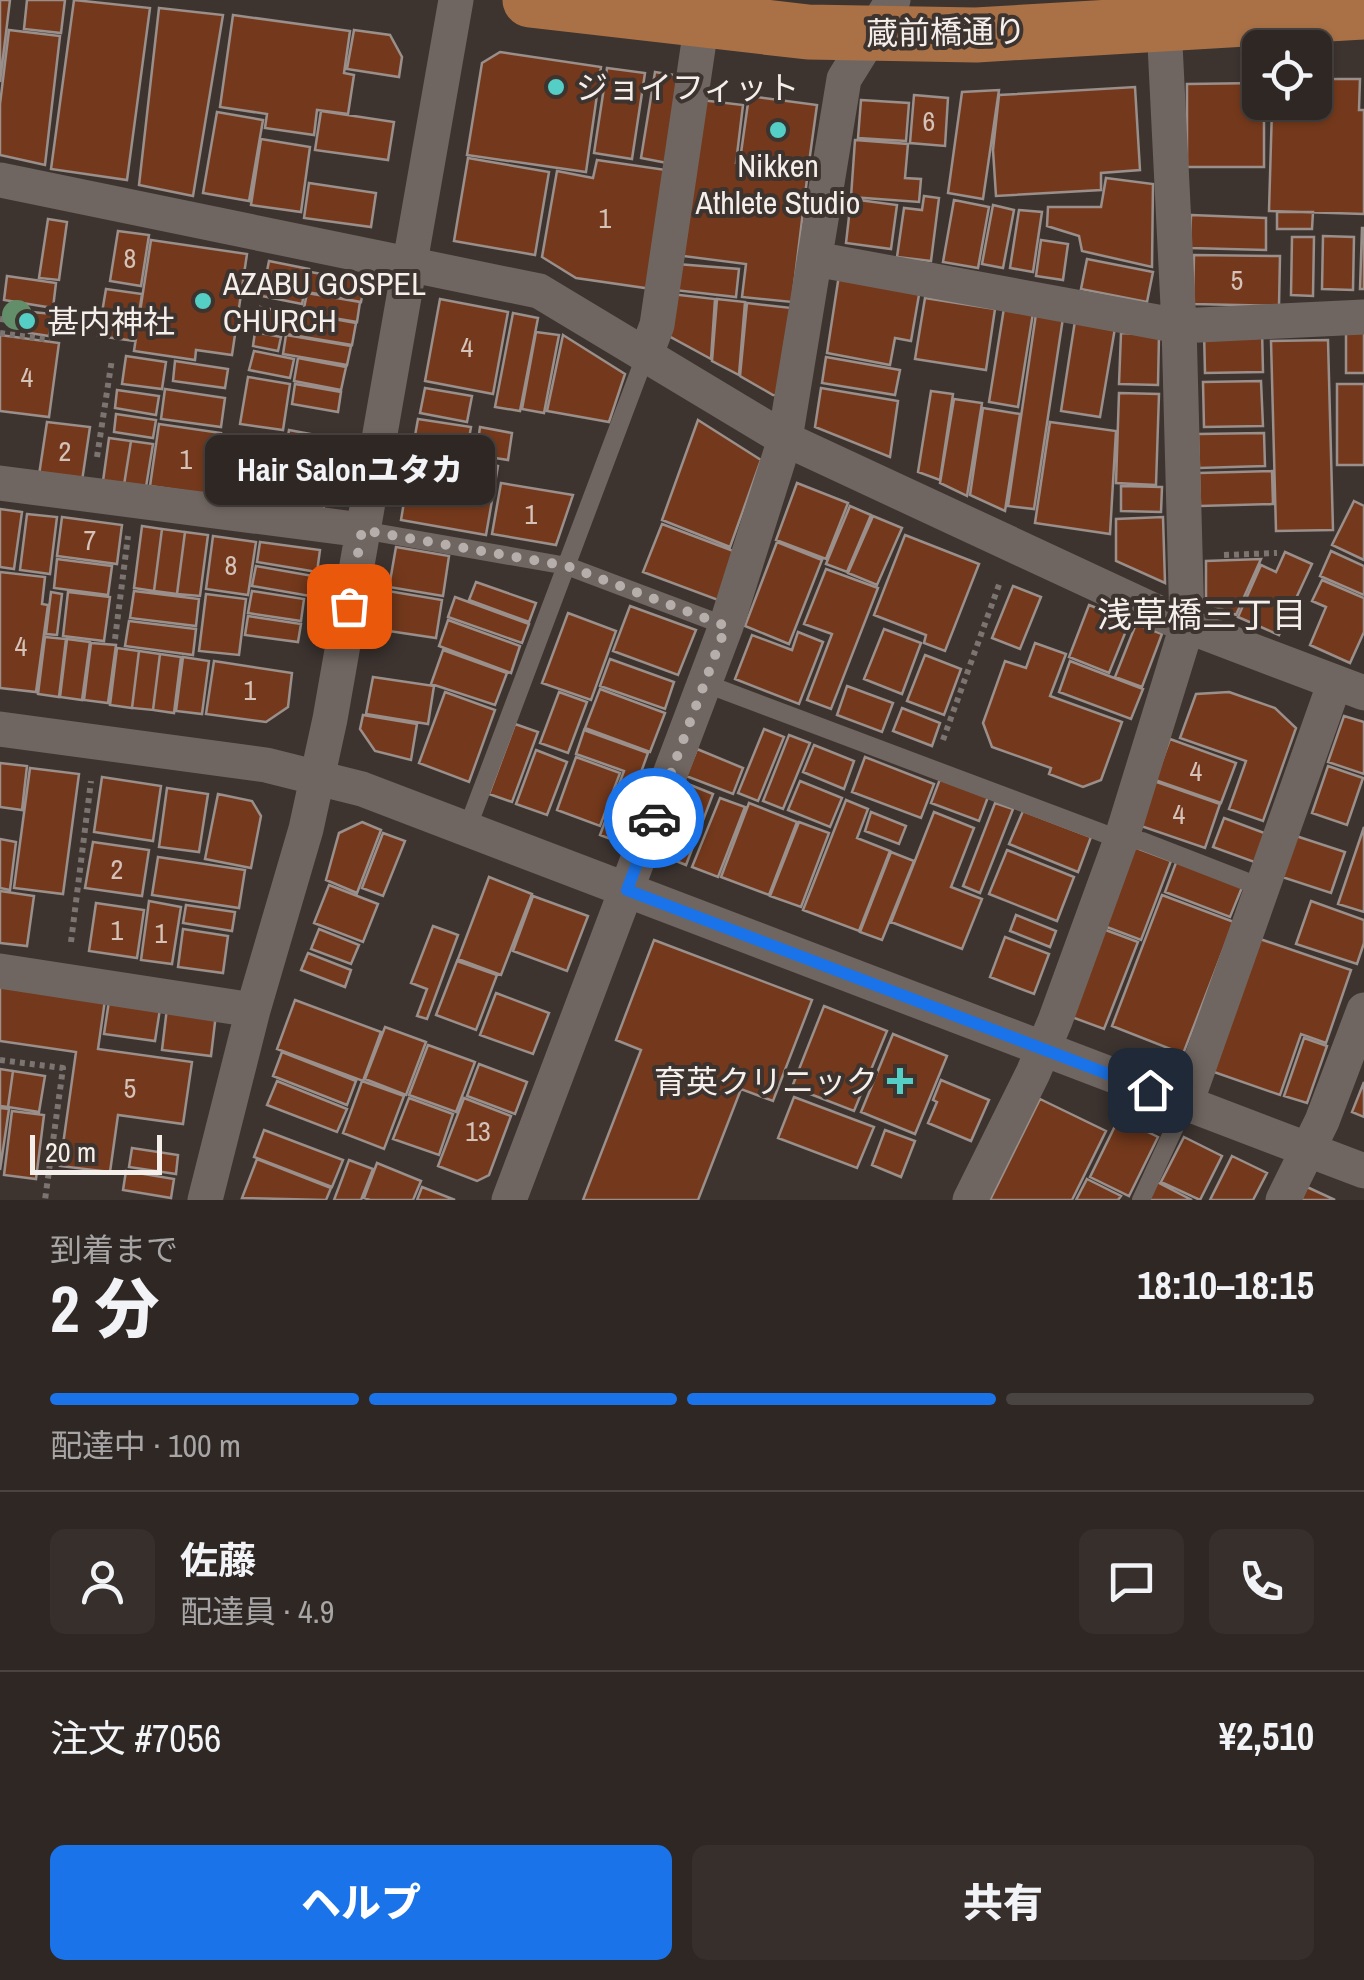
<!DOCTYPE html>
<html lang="ja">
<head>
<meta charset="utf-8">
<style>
	:root { --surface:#2e2724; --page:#362f2c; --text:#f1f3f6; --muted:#a7a5a6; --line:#494441; --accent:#1a73e8 }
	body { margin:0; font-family:"Archivo Narrow","Noto Sans JP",sans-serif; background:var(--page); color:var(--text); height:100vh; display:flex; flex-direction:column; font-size:38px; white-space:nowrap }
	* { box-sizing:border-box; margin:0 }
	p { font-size:32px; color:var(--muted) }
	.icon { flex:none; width:55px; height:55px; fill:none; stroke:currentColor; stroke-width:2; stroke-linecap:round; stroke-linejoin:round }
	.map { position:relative; height:1200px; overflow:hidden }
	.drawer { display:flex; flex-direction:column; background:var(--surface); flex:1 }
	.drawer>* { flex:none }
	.fabs { position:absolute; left:1242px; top:30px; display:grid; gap:20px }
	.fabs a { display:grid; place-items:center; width:90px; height:90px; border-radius:15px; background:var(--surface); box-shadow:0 2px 8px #0004,0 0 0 2px var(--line); font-size:50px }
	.scale { position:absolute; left:30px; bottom:25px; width:132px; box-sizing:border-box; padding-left:10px; border:5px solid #f5efec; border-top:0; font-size:28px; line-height:35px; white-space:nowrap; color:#f5efec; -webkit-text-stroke:8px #3d3430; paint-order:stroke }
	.pin { position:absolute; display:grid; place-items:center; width:85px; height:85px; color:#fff; margin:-42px; border-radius:20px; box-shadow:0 5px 15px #0006 }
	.courier { position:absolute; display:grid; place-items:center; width:100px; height:100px; margin:-50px; border:8px solid #1a73e8; border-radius:50%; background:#fff; color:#222; box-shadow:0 2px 12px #0007 }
	.bubble { position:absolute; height:70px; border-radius:15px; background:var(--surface); box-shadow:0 2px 8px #0004,0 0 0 2px var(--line); font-size:32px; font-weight:800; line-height:70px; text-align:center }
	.overview em { font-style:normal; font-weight:800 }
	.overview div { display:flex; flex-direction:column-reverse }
	.overview { display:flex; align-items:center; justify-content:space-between; height:170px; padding:0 50px }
	h1 { font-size:65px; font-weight:800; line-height:75px }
	.bar { display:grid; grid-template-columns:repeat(4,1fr); gap:15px 10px; align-content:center; height:120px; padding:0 50px }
	.bar i { height:12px; border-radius:8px; background:var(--line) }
	.bar .current { background:var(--accent) }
	.bar p { grid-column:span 4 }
	.line { display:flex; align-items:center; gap:25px; padding:0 50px; border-top:2px solid var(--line) }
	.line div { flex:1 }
	.round { display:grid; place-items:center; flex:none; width:105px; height:105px; border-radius:15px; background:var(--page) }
	.button { display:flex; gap:20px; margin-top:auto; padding:20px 50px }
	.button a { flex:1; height:115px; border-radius:15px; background:var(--accent); color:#fff; font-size:40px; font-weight:800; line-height:115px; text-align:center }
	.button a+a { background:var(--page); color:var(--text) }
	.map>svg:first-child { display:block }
</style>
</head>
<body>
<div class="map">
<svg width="1364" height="1200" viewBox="0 0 1364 1200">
	<rect width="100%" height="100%" fill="#3d3430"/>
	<path fill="#74391c" stroke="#9a8f8a" stroke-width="2.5" d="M0,0H10L0,82Z
		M27,0H65L61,33L24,29Z
		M74,0L150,8L127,180L51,169Z
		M159,8L223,15L193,196L139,185Z
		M233,15L350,31L344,73L354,75L348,114L317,110L314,135L265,128L267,114L220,107Z
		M9,30L60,36L45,165L0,155V104Z
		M354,30L390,35L402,57L399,77L347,69Z
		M500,52L601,67L586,172L467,155L482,63Z
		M607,68L645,73L632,159L594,153Z
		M655,72L681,76L667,163L641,158Z
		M1319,79H1360L1359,110H1364V214L1269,211L1272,108L1319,109Z
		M1260,83V102H1264V167H1187V84Z
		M1135,87L1140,170L1101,173V190L996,196L993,150L999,95Z
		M999,90L983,199L948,193L962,92Z
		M914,95L948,98L945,146L910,143Z
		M749,96L817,105L808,170L740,160Z
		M701,100L743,105L736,163L808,171L792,302L742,297L746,264L683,256Z
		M861,100L909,103L906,141L858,138Z
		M321,111L394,122L388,160L315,150Z
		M217,112L263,120L249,201L203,193Z
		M261,139L310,147L301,212L251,205Z
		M855,140L908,144L905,178L921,179L919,202L851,197Z
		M468,158L549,172L535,255L454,241Z
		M597,160L666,170L652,289L576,278L542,257L557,171L593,178Z
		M1106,178L1153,184L1152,267L1082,251L1079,236L1047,226L1048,207H1101Z
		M309,183L376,193L371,227L304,218Z
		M924,196L939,198L931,261L897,257L904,208L922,210Z
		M851,199L897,205L891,249L846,243Z
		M954,200L989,207L978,268L943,262Z
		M993,205L1014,210L1003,268L982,264Z
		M1019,210L1042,212L1033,272L1010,268Z
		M1277,212H1313L1312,229H1277Z
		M1191,215L1266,218V250L1190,248Z
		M48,219L67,222L59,280L39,278Z
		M1362,228H1364V289H1360Z
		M118,231L149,235L141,286L110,281Z
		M1323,236L1354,237L1353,290L1322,289Z
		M1292,237H1314L1313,296L1291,295Z
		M151,240L247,254L232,355L196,350L195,360L134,351Z
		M1041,240L1068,244L1063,280L1036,276Z
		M1194,255L1280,256L1279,306L1193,304Z
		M1087,259L1153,272L1147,302L1081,289Z
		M269,261L309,269L302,304L262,296Z
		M677,264L739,269L736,297L674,290Z
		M310,272L365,281L361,302L307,292Z
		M839,275L920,289L911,341L895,338L890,365L827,353Z
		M7,276L56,283L53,308L4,300Z
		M106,289L142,294L135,341L98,336Z
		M307,293L360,302L357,322L303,313Z
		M671,294L715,299L711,359L667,335Z
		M925,298L995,309L986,370L915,359Z
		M440,299L508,312L493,394L425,381Z
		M717,299L745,302L739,375L712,361Z
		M747,303L792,308L783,396L773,395L740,376Z
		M260,307L285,312L282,332L256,327Z
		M1004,308L1033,313L1018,407L989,402Z
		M290,311L356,323L352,345L286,334Z
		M32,312L53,314L49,336L29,333Z
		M513,313L538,318L520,411L495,407Z
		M1036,314L1063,318L1034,509L1008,506Z
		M1075,321L1115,328L1100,417L1061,411Z
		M1346,325H1364V373H1346Z
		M1262,329L1263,372L1205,373L1204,331Z
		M255,332L281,337L278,351L253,346Z
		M536,332L559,335L544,413L522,409Z
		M1121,333L1159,335L1158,385L1119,384Z
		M0,335L59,343L49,417L0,411Z
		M286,335L351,346L347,365L283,354Z
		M563,335L625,374L609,422L547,411Z
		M1328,340L1333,530L1276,531L1271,341Z
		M254,351L294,359L290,378L249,370Z
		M126,356L166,362L162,389L122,384Z
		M826,357L900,370L895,395L822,383Z
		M298,358L346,367L341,390L294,381Z
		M175,361L228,369L225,388L173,381Z
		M248,377L290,384L283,430L240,424Z
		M1261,381L1263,426L1204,427L1203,382Z
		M295,384L341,392L338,412L292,404Z
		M1337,384H1364V465H1337Z
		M425,388L472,396L467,422L420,413Z
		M821,388L898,401L890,457L815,427Z
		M165,389L225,398L221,427L161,419Z
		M117,390L159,396L156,415L115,408Z
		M931,391L953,394L940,480L918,472Z
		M1119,393L1159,394L1156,485L1116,483Z
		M954,399L982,403L967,496L940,483Z
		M983,408L1020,414L1005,511L970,495Z
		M116,414L156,420L153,438L114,432Z
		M418,419L471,427L459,496L406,486Z
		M698,420L761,460L730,547L662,520Z
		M47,422L90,427L82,481L39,475Z
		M1050,422L1116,431L1110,534L1035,523Z
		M159,424L221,433L214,485L202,494L150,486Z
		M480,427L512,433L508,460L476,455Z
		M289,430L337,439L332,463L285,455Z
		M1264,433L1265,466L1199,468L1198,434Z
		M109,438L131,441L124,485L103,481Z
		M131,441L153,444L146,487L124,485Z
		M236,444L279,451L270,504L227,496Z
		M281,458L331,466L323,512L273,504Z
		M468,460L498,466L486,535L401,520L406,490L461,499Z
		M1272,471L1273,504L1200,506L1199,473Z
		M501,483L573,495L556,545L492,534Z
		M797,483L848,503L826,559L776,540Z
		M1121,486L1162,487L1161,512L1121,511Z
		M1354,501L1364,506V560L1332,545Z
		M850,506L871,515L847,572L826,564Z
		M0,509L22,512L14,569L0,567Z
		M27,514L57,517L50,574L20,570Z
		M873,516L902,528L877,585L848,573Z
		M62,517L122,525L117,564L57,556Z
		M1163,517L1165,583L1116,561V519Z
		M662,524L736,552L718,600L643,572Z
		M142,526L162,529L154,591L134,588Z
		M162,529L185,532L177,594L154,591Z
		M185,532L208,535L200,596L177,594Z
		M905,535L979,564L945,651L924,643L926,635L874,615Z
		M213,536L256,542L248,595L206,589Z
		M260,542L320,550L317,572L257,562Z
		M777,542L822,560L789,644L745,626Z
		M396,547L449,556L443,596L389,587Z
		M1331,551L1364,566V595L1320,576Z
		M1285,552L1312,564L1279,635L1238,617L1261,565L1276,572Z
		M57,559L112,566L108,595L54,588Z
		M1261,559L1236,615L1206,603V561Z
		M256,566L313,576L310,596L252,586Z
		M826,569L878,588L831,709L807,700L832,634L804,624Z
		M0,572L45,577L42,604L48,605L36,692L0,688Z
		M1322,580L1364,598V632L1350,663L1310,645L1326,607L1312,601Z
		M476,582L536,603L529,622L469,600Z
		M1013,586L1041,597L1020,649L992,638Z
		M134,591L199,599L196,626L130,618Z
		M252,591L304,599L301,621L248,613Z
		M388,591L442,600L436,638L382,630Z
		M51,592L62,594L57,635L46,634Z
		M68,592L110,597L104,641L63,636Z
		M206,594L246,599L239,655L199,651Z
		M455,597L529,624L522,643L448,617Z
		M1089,605L1130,621L1109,673L1069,657Z
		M630,606L696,630L678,675L613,651Z
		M568,613L616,631L591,700L542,683Z
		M248,616L301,624L298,642L245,635Z
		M448,620L520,646L511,673L439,646Z
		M129,621L196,629L193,655L125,646Z
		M1136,624L1162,634L1142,687L1115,677Z
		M884,629L921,643L902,694L864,679Z
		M798,632L823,642L799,704L735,679L752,635L792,650Z
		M45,637L66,639L59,697L38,694Z
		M67,639L90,642L82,700L60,697Z
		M91,643L116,645L108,703L84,700Z
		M1035,643L1066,654L1050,696L1122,722L1101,780L1083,787L1049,774L1051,768L992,747L983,723L1005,661L1026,668Z
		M117,648L139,651L132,708L110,705Z
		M443,650L507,673L495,705L431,684Z
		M139,651L160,654L153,710L132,708Z
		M160,654L181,657L174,713L153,710Z
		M925,655L961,669L944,715L907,701Z
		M183,657L209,661L202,714L176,711Z
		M610,659L674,682L665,709L600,686Z
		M214,661L292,673L288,707L266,722L206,714Z
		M1070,661L1143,689L1131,719L1059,692Z
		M373,677L434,686L428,724L366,714Z
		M847,686L893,703L882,732L837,715Z
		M600,689L665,713L650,752L585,728Z
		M445,692L495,710L469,782L419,763Z
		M559,692L587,702L568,753L540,743Z
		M1229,692L1275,708L1296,728L1263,821L1229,809L1246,761L1180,738L1196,694Z
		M902,708L940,723L932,746L893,731Z
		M363,715L417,724L411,760L375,751L360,729Z
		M1344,716L1364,722V774L1328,762Z
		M515,724L538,732L512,802L489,794Z
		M764,729L784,737L758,801L738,793Z
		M584,730L648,753L616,841L600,835L624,771L576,754Z
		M789,735L810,743L783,809L763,801Z
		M1170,739L1236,763L1221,803L1155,780Z
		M814,745L854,761L844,789L803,772Z
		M697,749L743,768L733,794L686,776Z
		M536,750L567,762L547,815L516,804Z
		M576,757L620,773L600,826L557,810Z
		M865,757L934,784L921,818L852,792Z
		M0,763L27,766L22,810L0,807Z
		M1328,766L1363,778L1347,825L1312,813Z
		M30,768L79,774L63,894L14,888Z
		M102,777L161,786L153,841L94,832Z
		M940,779L988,797L979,821L931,803Z
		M800,781L842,798L830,827L788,810Z
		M1154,781L1220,804L1205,848L1138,825Z
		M688,784L713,794L686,865L661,855Z
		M167,788L208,794L199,852L159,847Z
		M218,794L252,801L261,816L251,868L205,859Z
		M720,798L745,807L718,877L692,867Z
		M846,800L868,809L857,838L890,851L859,931L803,910Z
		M749,803L797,822L769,895L721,877Z
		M995,803L1013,809L980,893L963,886Z
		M1023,811L1091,837L1078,872L1009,844Z
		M871,812L906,826L899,844L865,831Z
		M934,812L974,828L951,887L982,899L962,949L891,922Z
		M1224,818L1267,834L1257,863L1213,847Z
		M362,822L381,830L357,893L326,880L339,833Z
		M799,822L829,833L801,907L770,896Z
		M1364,827V912L1338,904Z
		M383,833L405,841L383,896L362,888Z
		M1296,836L1345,852L1331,893L1282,877Z
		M0,839L16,842L10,890L0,888Z
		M93,842L149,850L142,896L85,888Z
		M1134,847L1171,861L1141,940L1104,926Z
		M1007,850L1074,877L1057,921L989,894Z
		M891,852L914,861L882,940L860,932Z
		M158,857L245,870L239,908L152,895Z
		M1177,860L1243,885L1230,917L1165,892Z
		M489,877L532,894L501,975L458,959Z
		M329,885L378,904L363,942L314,923Z
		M0,891L34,896L27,946L0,943Z
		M1162,895L1234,922L1183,1054L1112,1026Z
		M533,896L588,916L567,971L513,951Z
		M149,901L181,907L172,964L141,960Z
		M1311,901L1364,920V943L1357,964L1296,944Z
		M96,903L144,910L137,958L89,951Z
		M186,905L235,912L232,931L183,923Z
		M1016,915L1056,931L1050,947L1010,931Z
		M433,926L458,935L427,1019L417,1016L427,989L411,983Z
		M183,929L228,936L223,973L178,967Z
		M319,929L359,945L351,964L311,949Z
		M1103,929L1138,942L1104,1029L1069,1016Z
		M1005,937L1049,954L1034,994L990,977Z
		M1257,938L1351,970L1326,1043L1301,1034L1280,1095L1211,1071Z
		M654,940L812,1000L773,1101L741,1089L698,1200H583L641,1050L616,1040Z
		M308,953L351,970L345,987L301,970Z
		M457,961L497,975L476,1030L436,1015Z
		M0,986L105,1000L98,1049L192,1062L183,1124L118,1115L110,1172L60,1166L76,1052L0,1041Z
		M496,993L549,1013L533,1054L480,1035Z
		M295,1000L381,1032L363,1081L277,1049Z
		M109,1001L160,1009L155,1041L104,1034Z
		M824,1006L887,1031L854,1111L792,1087Z
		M167,1008L216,1014L211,1056L162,1050Z
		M385,1027L426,1042L406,1095L365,1079Z
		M893,1034L947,1056L915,1134L861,1112Z
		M1304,1038L1327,1046L1307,1103L1284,1096Z
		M428,1045L475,1062L456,1112L409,1095Z
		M282,1052L356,1081L347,1105L273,1076Z
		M479,1064L527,1082L515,1114L467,1096Z
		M0,1069L13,1071L8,1107L0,1106Z
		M13,1071L45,1076L39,1112L8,1107Z
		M941,1080L989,1100L971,1141L928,1123L937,1102L933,1100Z
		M277,1081L347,1109L337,1132L267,1105Z
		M362,1081L404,1096L384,1149L343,1133Z
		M1364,1082V1117L1352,1112Z
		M794,1097L874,1127L857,1168L778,1138Z
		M409,1098L453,1114L439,1155L393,1139Z
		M464,1098L511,1116L489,1175L477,1181L438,1166Z
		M1040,1099L1106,1131L1072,1200H990Z
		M0,1108L9,1109L0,1170Z
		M12,1111L44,1115L36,1179L4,1175Z
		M1119,1118L1158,1137L1129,1196L1090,1177Z
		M264,1130L343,1160L332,1187L254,1157Z
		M885,1130L915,1141L901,1177L872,1165Z
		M1184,1137L1222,1156L1200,1200L1161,1182Z
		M132,1148L178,1155L176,1174L129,1167Z
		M1232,1156L1267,1173L1253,1200H1210Z
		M257,1159L331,1188L326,1200L242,1198Z
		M349,1160L373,1169L361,1200H334Z
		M377,1163L421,1181L413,1200H370L364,1198Z
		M126,1171L174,1179L171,1198L123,1190Z
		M1087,1179L1121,1196L1118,1200H1076Z
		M1157,1182L1192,1200H1148Z
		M422,1187L455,1200H417Z
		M1307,1187L1335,1200H1301Z"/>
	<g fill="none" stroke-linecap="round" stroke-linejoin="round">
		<path stroke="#7c7471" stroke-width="6" stroke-dasharray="5 5" stroke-linecap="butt" d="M0,319L27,322
			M0,333L50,340
			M97,457L112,359
			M1224,555L1277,553
			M115,639L128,536
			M943,740L1000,582
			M71,942L91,781
			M0,1060L63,1068L45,1200"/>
		<path stroke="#706661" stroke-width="18" d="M362,530L567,566L726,626
			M704,683L1121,840L1142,841L1263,888
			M467,829L646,354
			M1141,1200L1186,1103"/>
		<path stroke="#706661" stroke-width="35" d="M0,180L539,291L785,439L1187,626L1364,693
			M815,259L1179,326L1364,317
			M646,354L657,325L702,21
			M0,483L362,530
			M0,729L266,765L362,789L1364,1171
			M0,971L253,1010
			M1186,1103L1335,682
			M205,1200L253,1010L306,829L330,719L456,0
			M509,1200L726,626L785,439L844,79L893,0
			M970,1200L1033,1073L1055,1021L1121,840L1187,626L1179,326L1164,24
			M1283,1200L1322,1121L1364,1010"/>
		<path stroke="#aa7146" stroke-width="55" d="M530,0L808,32L976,35L1364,12"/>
	</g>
	<circle fill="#638e6a" cx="17" cy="315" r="15"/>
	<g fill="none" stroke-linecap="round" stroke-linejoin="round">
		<path stroke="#b5aeaa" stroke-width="10" stroke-dasharray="0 18" d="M349,606L362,530L567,566L726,626L654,818"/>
		<path stroke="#1a73e8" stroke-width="12" d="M654,818L627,890L1150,1090"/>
	</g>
	<g fill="#55cec5" stroke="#3d3430" stroke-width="4">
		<circle cx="556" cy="87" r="10"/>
		<circle cx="778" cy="130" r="10"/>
		<circle cx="203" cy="301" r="10"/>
		<circle cx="27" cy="321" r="10"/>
		<path d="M895 1066h10v10h10v10h-10v10h-10v-10h-10v-10h10z"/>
	</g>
	<g text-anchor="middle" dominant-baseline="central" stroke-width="8" stroke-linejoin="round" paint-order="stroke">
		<g font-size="28" fill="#d5c2b8">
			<text x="929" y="121">6</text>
			<text x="605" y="218">1</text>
			<text x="130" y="258">8</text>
			<text x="1237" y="280">5</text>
			<text x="467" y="347">4</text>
			<text x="27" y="377">4</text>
			<text x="65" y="451">2</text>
			<text x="186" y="459">1</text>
			<text x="531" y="514">1</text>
			<text x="90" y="540">7</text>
			<text x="231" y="565">8</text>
			<text x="21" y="646">4</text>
			<text x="250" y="690">1</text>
			<text x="1196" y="771">4</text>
			<text x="1179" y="814">4</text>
			<text x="117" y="869">2</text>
			<text x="117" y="930">1</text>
			<text x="161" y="933">1</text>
			<text x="130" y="1088">5</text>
			<text x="478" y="1131">13</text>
		</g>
		<g font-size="32" fill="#f5efec" stroke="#3d3430">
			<text transform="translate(946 32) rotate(-1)">蔵前橋通り</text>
		</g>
		<g font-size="32" fill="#f5efec" stroke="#3d3430" text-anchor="start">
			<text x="576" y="87">ジョイフィット</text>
			<text x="778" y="165" text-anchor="middle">Nikken<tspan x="778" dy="37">Athlete Studio</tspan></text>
			<text x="223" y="283">AZABU GOSPEL<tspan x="223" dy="37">CHURCH</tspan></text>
			<text x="47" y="321">甚内神社</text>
			<text x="878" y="1081" text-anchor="end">育英クリニック</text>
		</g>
		<g font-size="35" fill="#f5efec" stroke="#3d3430">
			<text x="1202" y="614">浅草橋三丁目</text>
		</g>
	</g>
</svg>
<div class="fabs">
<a><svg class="icon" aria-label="locate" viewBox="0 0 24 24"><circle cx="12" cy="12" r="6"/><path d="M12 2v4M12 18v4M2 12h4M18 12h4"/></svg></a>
</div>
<div class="scale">20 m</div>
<div class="pin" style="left:349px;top:606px;background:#ea580c"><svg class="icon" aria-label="bag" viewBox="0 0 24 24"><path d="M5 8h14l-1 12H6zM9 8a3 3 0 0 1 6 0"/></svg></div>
<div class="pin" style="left:1150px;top:1090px;background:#1f2937"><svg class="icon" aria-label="home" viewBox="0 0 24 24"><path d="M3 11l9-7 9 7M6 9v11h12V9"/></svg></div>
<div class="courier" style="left:654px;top:818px"><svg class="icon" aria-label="car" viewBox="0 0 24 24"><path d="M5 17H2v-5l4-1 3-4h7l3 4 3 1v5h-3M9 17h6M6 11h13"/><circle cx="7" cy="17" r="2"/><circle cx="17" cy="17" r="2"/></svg></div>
<div class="bubble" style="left:205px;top:435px;width:290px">Hair Salonユタカ</div>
</div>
<section class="drawer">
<div class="overview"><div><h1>2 分</h1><p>到着まで</p></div><em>18:10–18:15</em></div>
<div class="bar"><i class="current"></i><i class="current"></i><i class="current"></i><i></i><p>配達中 · 100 m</p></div>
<div class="line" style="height:180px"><a class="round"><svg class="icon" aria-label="person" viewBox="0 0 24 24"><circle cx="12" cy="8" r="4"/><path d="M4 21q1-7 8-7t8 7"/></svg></a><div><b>佐藤</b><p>配達員 · 4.9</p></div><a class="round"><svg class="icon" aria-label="chat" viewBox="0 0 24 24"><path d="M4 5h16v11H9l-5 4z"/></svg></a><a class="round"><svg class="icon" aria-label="phone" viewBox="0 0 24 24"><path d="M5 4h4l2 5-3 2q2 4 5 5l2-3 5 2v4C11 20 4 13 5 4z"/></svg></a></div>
<div class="line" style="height:130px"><div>注文 #7056</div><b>¥2,510</b></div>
<div class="button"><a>ヘルプ</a><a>共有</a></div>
</section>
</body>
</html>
